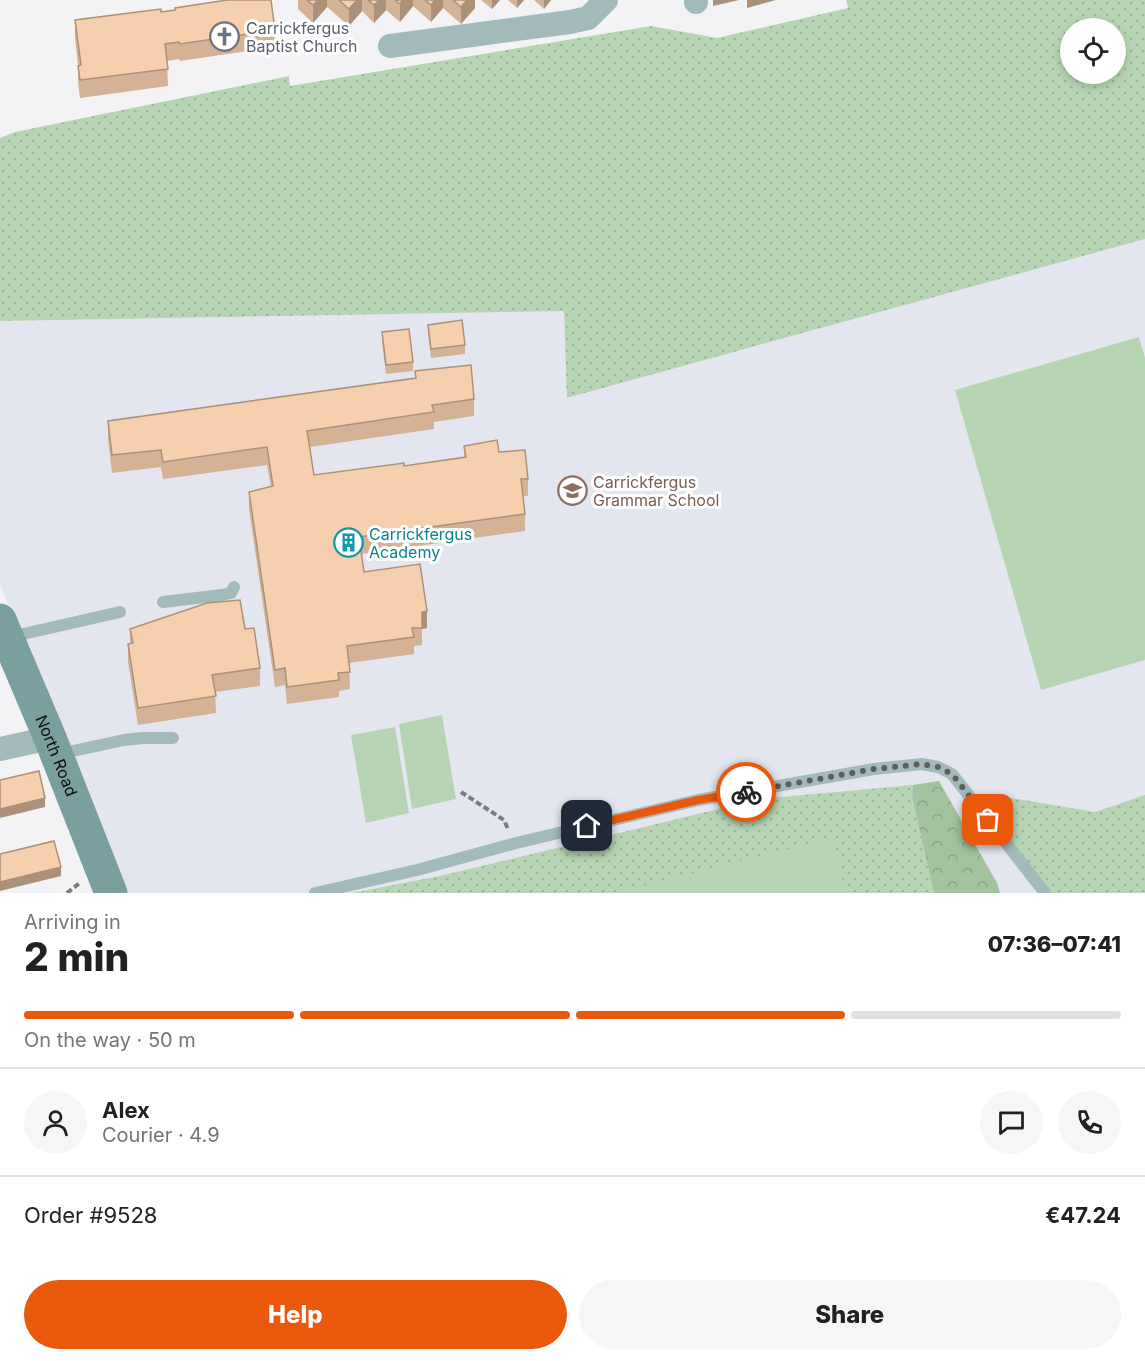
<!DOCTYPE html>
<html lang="en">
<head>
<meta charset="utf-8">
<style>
	:root { --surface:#fff; --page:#f6f6f6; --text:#202124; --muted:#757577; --line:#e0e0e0; --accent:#ea580c }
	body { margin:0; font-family:Inter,sans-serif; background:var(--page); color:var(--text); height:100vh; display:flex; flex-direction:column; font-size:22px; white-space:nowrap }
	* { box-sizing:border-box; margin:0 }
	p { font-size:20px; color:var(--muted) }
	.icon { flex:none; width:33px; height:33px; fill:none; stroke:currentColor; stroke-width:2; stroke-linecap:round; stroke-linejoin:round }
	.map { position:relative; height:893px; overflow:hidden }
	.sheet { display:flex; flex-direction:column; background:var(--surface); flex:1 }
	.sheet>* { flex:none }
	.tools { position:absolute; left:1060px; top:18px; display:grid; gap:12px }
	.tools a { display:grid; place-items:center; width:66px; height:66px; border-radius:50%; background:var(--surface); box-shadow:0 3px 9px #0003; font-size:30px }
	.pin { position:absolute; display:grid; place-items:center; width:51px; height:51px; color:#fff; margin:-26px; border-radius:12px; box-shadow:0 3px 9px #0006 }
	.courier { position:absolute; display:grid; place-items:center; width:60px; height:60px; margin:-30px; border:4px solid #ea580c; border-radius:50%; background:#fff; color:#222; box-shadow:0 2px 8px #0007 }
	.summary em { font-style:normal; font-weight:800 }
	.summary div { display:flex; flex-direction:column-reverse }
	.summary { display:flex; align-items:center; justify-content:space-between; height:102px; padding:0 24px }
	h1 { font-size:39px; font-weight:800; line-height:45px }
	.bar { display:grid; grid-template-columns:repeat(4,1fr); gap:9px 6px; align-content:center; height:72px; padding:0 24px }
	.bar i { height:8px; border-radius:4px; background:var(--line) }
	.bar .active { background:var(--accent) }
	.bar p { grid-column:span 4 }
	.line { display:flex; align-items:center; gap:15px; padding:0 24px; border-top:2px solid var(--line) }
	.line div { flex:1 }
	.round { display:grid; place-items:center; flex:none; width:63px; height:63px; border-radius:32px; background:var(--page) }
	.button { display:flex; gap:12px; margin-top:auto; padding:12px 24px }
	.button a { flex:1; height:69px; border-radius:36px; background:var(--accent); color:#fff; font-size:24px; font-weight:800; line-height:69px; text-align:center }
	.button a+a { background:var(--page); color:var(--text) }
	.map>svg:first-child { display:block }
</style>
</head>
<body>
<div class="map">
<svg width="1145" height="893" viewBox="0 0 1145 893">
	<defs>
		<pattern id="grass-dots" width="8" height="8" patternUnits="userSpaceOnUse" patternTransform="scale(1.5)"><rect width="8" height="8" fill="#b7d5b4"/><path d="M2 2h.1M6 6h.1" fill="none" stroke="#9cb69a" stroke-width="1.8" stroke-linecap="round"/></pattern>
		<pattern id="forest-crowns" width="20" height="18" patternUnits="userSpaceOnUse" patternTransform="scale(1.5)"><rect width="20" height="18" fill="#a2c39e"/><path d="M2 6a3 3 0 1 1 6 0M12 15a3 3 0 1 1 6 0" fill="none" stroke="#8aa687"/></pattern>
	</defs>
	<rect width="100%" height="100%" fill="#f3f3f6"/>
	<path fill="#e4e6ef" d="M1145,239V893H121L0,584V321L564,311L568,398Z"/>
	<path fill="url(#grass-dots)" fill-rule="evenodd" d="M846,0H1145V239L567,398L564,311L0,321V138L15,132L289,76L290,86L651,26L717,38L848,8ZM1116,28V74H1071V28Z
		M913,785L912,797L934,893H352L440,876L760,799Z
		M1145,795V893H1045L999,834L1011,798L1095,812Z"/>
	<path fill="url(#forest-crowns)" d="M939,781L997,883L1000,893H934L912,797L913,785Z"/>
	<path fill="#b7d5b4" d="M1139,337L1145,358V660L1041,690L955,390Z
		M442,715L456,799L412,809L399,724Z
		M395,727L409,813L366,823L351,735Z
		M832,838L846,893H614Z"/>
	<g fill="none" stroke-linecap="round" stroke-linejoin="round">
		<path stroke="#7c7c7e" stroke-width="4" stroke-dasharray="6 3" stroke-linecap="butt" d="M461,792L504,820L508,829
			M67,893L81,882"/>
		<path stroke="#a2bbba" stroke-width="12" d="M163,602L222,595L231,593L234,587
			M10,637L120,612
			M59,754L124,740L143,738H173
			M315,893L417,870L516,843L698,800L874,769L922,764L938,767L952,774L1045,893"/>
		<path stroke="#a2bbba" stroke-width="24" d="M696,0V2
			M390,46L570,22L588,18L606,0
			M0,749L50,738"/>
		<path stroke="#79a09e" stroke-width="33" id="s1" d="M0,620L50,738L111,893"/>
	</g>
	<path fill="#d4b296" d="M298,0H475V8L461,24L443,8L431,22L413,6L400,22L386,10L374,23L362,11L349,26L327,7L313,23L298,9Z
		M481,0H500L492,9Z
		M508,0H524L517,8Z
		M534,0H551L544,9Z
		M161,12L275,30V47L180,61L179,59L167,61L168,86L80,98L78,83V66L75,37V20Z
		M428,325L465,345V354L431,358L428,334Z
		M382,332L413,362V371L386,374L382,341Z
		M415,371L474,399V416L434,422V429L310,447L314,475L404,466L464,457V446L499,452L528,479V496H523L525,514V531L361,554L364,572L427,628L422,629V645L414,646V654L349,663L350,689L339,691V697L287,704L285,685L275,687L249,509V492L271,487L267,465L163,479L161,467L112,473L108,439V421L415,378Z
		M130,629H245L260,668V686L215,692L216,713L138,725L128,662V644H130Z"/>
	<path fill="#ac917a" d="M318,0H327V7L313,23V5Z
		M357,0H362V11L349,26V9Z
		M379,0H386V10L374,23V5Z
		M403,0H413V6L400,22V4Z
		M435,0H443V8L431,22V5Z
		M467,0H475V8L461,24V7Z
		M492,0H500L492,9Z
		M517,0H524L517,8Z
		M544,0H551L544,9Z
		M713,0H739L713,6Z
		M747,0H776L747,8Z
		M427,611V628L422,629V612Z
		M45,798V807L0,818V809Z
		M61,867V876L0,891V882Z"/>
	<path fill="#f6cfae" stroke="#ac917a" stroke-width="1.5" d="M227,0H271L275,30L180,44L179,42L165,44L168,69L80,80L78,66L81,65L75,20L161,9V12L175,10V8Z
		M307,0H318L313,5Z
		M339,0H357L349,9Z
		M368,0H379L374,5Z
		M395,0H403L400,4Z
		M425,0H435L431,5Z
		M453,0H467L461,7Z
		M462,320L465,345L431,349L428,325Z
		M409,329L413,362L386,365L382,332Z
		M471,365L474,399L432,405L434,412L307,431L314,475L404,463V466L466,457L464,446L497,440L499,452L525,450L528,479H521L525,514L359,537L364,572L420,564L427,611L422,612V628H412L414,637L347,646L350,672L338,673L339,680L287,687L285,668L275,670L249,492L273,486L267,447L163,462L161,450L112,455L108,421L416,378L415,371Z
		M240,600L245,629L254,628L260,668L212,675L216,696L138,708L128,644L133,643L130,629L207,603Z
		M39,771L45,798L0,809V780Z
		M54,841L61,867L0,882V854Z"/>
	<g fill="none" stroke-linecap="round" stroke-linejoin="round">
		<path stroke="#5e5e5f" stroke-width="6" stroke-dasharray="0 10.8" d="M746,792L874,769L922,764L938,767L952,774L988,820"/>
		<path stroke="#ea580c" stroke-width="8" d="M587,826L698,800L746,792"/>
	</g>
	<defs>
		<symbol id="church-ring" viewBox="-11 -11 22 22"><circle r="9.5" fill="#fff" stroke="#6b7280" stroke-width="1.5"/><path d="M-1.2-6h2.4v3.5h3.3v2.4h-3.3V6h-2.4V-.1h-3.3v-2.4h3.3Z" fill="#6b7280"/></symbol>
		<symbol id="school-ring" viewBox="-11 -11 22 22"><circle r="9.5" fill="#fff" stroke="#8d6e63" stroke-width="1.5"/><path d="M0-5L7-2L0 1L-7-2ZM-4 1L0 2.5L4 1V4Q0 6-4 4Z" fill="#8d6e63"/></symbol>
		<symbol id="building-ring" viewBox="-11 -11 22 22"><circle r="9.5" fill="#fff" stroke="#0f9aa8" stroke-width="1.5"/><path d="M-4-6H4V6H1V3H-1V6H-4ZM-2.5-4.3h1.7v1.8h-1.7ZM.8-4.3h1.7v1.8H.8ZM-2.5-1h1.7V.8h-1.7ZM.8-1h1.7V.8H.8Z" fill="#0f9aa8"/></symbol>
	</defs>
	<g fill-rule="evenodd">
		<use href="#church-ring" x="208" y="20" width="33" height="33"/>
		<use href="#school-ring" x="556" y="474" width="33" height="33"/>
		<use href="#building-ring" x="332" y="526" width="33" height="33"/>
	</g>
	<g text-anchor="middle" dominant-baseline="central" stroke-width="6" stroke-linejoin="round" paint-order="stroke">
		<g font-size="16" fill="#5b616d" stroke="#fff" text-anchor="start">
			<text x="246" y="28">Carrickfergus<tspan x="246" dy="18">Baptist Church</tspan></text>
		</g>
		<g font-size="16" fill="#785e54" stroke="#fff" text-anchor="start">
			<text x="593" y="482">Carrickfergus<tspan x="593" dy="18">Grammar School</tspan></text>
		</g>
		<g font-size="16" fill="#0d838f" stroke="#fff" text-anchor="start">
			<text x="369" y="534">Carrickfergus<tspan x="369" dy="18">Academy</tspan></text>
		</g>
		<g font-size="16" fill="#0d0d0e" stroke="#fff">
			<text stroke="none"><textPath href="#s1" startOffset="147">North Road</textPath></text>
		</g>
	</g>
</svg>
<div class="tools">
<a><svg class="icon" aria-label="locate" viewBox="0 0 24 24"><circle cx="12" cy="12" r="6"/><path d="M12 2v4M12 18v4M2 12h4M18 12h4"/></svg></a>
</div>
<div class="pin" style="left:988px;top:820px;background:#ea580c"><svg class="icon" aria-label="bag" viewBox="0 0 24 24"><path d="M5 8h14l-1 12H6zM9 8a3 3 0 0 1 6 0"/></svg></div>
<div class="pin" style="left:587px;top:826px;background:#1f2937"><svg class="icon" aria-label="home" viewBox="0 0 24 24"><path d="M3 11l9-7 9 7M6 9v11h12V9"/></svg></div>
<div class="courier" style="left:746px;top:792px"><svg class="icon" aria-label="bike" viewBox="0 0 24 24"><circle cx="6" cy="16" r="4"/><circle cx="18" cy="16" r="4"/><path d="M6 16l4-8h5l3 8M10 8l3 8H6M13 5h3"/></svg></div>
</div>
<section class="sheet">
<div class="summary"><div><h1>2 min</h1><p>Arriving in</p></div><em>07:36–07:41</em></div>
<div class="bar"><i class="active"></i><i class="active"></i><i class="active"></i><i></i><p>On the way · 50 m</p></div>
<div class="line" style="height:108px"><a class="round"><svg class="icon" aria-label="person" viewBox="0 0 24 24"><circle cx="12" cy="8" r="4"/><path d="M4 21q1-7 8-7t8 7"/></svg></a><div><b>Alex</b><p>Courier · 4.9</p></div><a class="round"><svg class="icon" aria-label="chat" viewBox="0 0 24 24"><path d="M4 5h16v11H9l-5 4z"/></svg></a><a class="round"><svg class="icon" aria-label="phone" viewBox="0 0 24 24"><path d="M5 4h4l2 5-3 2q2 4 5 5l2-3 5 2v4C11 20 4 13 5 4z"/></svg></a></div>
<div class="line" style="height:78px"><div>Order #9528</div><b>€47.24</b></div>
<div class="button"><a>Help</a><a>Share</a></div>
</section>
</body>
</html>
